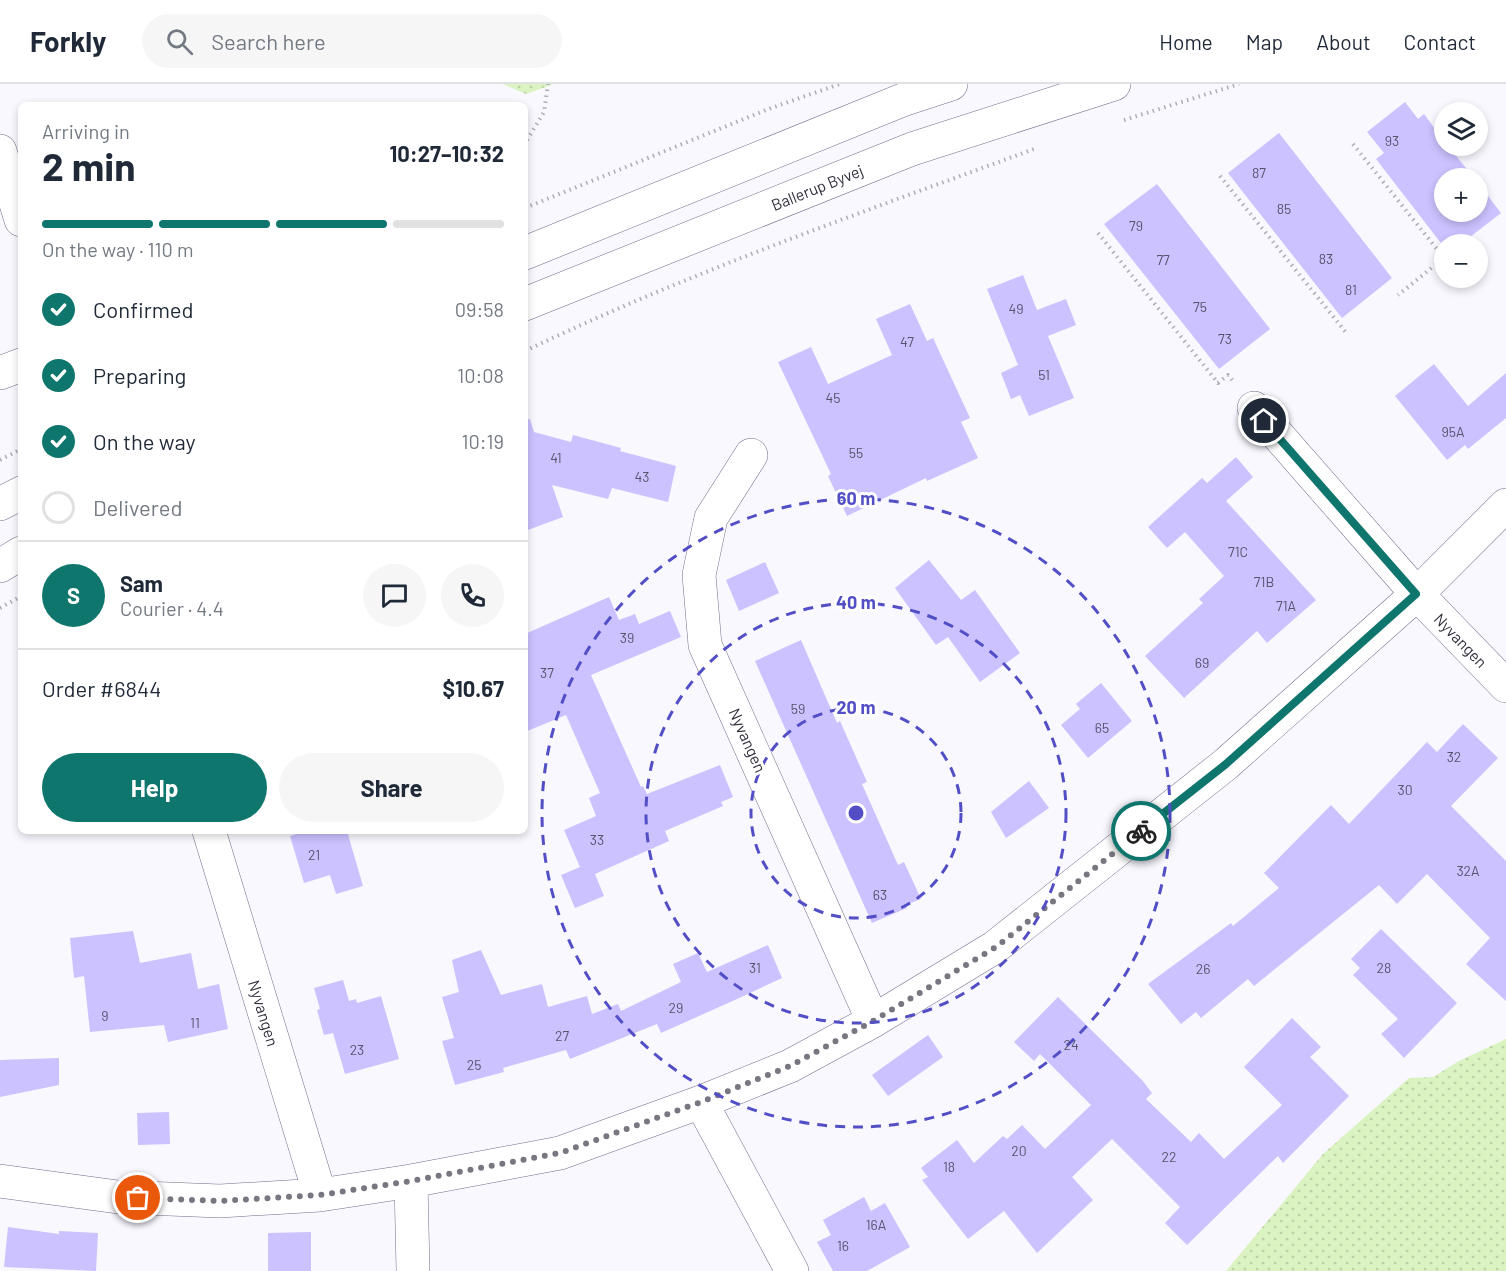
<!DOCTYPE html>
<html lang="en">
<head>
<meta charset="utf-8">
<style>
	:root { --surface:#fff; --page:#f6f6f7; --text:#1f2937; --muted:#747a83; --line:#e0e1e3; --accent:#0f766e }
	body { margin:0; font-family:Barlow,sans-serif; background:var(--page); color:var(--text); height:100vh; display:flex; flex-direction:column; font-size:22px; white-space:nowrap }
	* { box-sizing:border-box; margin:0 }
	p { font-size:20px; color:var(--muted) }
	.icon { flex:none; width:33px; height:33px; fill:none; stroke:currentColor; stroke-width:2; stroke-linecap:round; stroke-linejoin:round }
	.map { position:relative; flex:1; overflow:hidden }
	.details { position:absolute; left:18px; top:18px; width:510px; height:732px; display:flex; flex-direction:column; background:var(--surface); border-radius:9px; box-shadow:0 3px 9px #0003 }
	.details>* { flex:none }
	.controls { position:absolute; left:1434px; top:18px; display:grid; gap:12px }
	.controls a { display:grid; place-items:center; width:54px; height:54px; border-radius:50%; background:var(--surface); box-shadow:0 3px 9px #0003; font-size:30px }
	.pin { position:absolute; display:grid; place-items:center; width:51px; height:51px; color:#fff; margin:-26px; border:3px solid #fff; border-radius:50%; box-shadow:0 2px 6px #0007 }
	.courier { position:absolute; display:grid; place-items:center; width:60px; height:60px; margin:-30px; border:4px solid #0f766e; border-radius:50%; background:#fff; color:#222; box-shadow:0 2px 8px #0007 }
	.summary em { font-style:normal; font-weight:700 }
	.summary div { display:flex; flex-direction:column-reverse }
	.summary { display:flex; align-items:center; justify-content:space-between; height:102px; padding:0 24px }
	h1 { font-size:39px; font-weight:700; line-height:45px }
	.bar { display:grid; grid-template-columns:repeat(4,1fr); gap:9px 6px; align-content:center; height:72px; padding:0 24px }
	.bar i { height:8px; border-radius:4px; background:var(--line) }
	.bar .selected { background:var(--accent) }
	.bar p { grid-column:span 4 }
	.line { display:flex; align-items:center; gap:15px; padding:0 24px; border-top:2px solid var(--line) }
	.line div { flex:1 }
	.round { display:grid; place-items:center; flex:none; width:63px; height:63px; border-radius:32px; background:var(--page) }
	ol { padding:0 24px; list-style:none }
	li { display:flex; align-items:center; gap:18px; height:66px }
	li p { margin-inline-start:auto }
	li .icon { padding:6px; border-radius:50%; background:var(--accent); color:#fff; stroke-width:4 }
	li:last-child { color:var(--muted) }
	li i { width:33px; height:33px; border:3px solid var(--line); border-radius:50% }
	.button { display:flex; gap:12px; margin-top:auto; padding:12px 24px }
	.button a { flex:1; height:69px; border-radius:36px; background:var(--accent); color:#fff; font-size:24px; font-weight:700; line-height:69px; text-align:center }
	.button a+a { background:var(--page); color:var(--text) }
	header { display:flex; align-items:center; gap:36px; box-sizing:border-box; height:84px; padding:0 30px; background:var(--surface); border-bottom:2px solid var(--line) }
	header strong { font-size:28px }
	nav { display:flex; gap:33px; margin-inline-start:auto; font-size:21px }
	.search { width:420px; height:54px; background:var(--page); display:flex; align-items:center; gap:15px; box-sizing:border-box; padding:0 21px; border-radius:33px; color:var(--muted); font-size:22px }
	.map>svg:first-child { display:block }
</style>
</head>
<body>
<header>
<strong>Forkly</strong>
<div class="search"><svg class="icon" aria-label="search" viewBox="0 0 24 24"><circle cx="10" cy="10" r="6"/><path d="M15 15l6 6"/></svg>Search here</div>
<nav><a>Home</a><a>Map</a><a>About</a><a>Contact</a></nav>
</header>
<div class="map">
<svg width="1506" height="1187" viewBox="0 0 1506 1187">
	<defs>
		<pattern id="grass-dots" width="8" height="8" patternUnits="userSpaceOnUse" patternTransform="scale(1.5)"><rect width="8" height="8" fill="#daf3c1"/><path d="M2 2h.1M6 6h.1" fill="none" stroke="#bcd1a7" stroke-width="1.8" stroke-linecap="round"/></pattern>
	</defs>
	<rect width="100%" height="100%" fill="#f9f8ff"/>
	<path fill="url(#grass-dots)" d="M503,0H554L526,10Z
		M1506,955V1187H1226L1323,1070L1409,994L1433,993L1459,977Z"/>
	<path fill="#cbc2ff" d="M1405,18L1418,35L1424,30L1444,57V62H1448L1474,94H1444V128H1478V99L1501,129L1461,160H1444V163L1376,75L1384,69L1367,48Z
		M1279,49L1392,194L1342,234L1228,89Z
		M1157,100L1270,245L1219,285L1104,140Z
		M1023,191L1037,226L1066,215L1076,241L1048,252L1074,314L1029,332L1020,311L1011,315L1001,289L1018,281L987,205Z
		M910,220L927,257L933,254L970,334L961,338L978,374L927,397L926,394L847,432L828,392L831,390L778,278L811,263L828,300L892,271L876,235Z
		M1434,280L1468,322L1506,289V334L1468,365L1465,361L1447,376L1395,312Z
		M530,335L534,348L571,358L573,351L621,364L620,367L676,382L668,418L612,404L608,415L552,401L563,433L525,447V336Z
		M1236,373L1253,393L1226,417L1316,516L1267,559L1257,547L1184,614L1145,572L1203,519L1199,515L1224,492L1185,448L1167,464L1148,443L1202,394L1207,399Z
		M929,476L961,516L975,506L1020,569L980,598L948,553L936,561L895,504Z
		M765,478L779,509L739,527L726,496Z
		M609,513L619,536L635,530L639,540L670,527L681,553L591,591L641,703L643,702L647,710L720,681L733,713L721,718L723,722L665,747L669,757L595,790L604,812L575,824L561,791L580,783L564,746L596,732L589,714L600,709L566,631L525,648V550Z
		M801,556L837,639L840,637L867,698L862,700L898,781L904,778L921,815L906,821L907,824L872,839L755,577Z
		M1101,599L1132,637L1088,674L1061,641L1080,625L1076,620Z
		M1463,640L1498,674L1451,722L1506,777V917L1466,880L1490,854L1427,790L1397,820L1379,801L1254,902L1248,895L1201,934L1196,928L1181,940L1148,900L1231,839L1233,842L1279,804L1264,789L1331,721L1349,740L1427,658L1437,668Z
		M1029,697L1049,724L1006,754L991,728Z
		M306,747H347L363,802L336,810L330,791L304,799L290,752Z
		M1381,845L1457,919L1404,974L1381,950L1398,935L1353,891L1360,884L1351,875Z
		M133,847L140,879L191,869L198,905L219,900L228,945L168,958L164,941L90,948L84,892L74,894L70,854Z
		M768,861L782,894L737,915L661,949L657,940L570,975L566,966L503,984L504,988L455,1001L442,957L454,954L442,913L459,908L452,876L481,866L501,911L542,900L548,923L587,912L592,930L618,920L621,927L681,898L673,880L698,869L707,888Z
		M343,896L349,917L356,915L357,919L381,912L399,975L345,990L333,949L324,951L317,926L320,925L314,904Z
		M1058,913L1142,996L1152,1009L1146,1015L1191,1058L1199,1049L1224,1075L1282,1021L1244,983L1292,934L1321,963L1310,973L1349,1012L1283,1079L1278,1072L1187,1161L1165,1139L1180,1123L1112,1055L1072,1093L1093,1116L1037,1169L1004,1127L968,1155L922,1096L928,1093L921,1084L957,1056L974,1079L1003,1052L1007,1055L1022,1041L1045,1065L1091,1021L1040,970L1034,977L1014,958Z
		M928,951L943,973L888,1012L872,991Z
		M59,974V1001L0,1013V976Z
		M169,1028L170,1060L138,1061L137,1029Z
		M864,1113L871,1127L885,1119L910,1163L867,1187H833L817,1158L831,1151L823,1136Z
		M8,1143L59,1150V1147L98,1149L96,1187L4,1183Z
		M311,1148V1187H268V1149Z"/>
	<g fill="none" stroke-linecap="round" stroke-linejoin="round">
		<defs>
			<path id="minor" d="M0,67L21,136
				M0,289L21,281
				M1254,324L1417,510L1506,602
				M751,371L711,434L699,491L705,561L873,937
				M209,747L320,1111
				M701,1018L792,1187
				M0,1097L118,1113L220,1117L320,1111L411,1097L560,1069L701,1018L790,982L873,937L995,863L1226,680L1417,510L1506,421
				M411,1097L413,1187"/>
			<path id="secondary" d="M525,169L905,15L951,0
				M525,220L912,65L1114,0
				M0,420L21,409
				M0,482L21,469"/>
		</defs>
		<use href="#minor" stroke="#736e8d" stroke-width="34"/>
		<use href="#secondary" stroke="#736e8d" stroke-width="34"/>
		<path stroke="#aeacb6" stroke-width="4" stroke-dasharray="1.5 4.5" stroke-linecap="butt" d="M1124,36L1239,0
			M527,56L544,28L548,0
			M1353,60L1444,174L1398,211
			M1220,92L1348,251
			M525,124L771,24L840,0
			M1098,149L1218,299L1228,291L1233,297
			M525,267C690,188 863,128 1034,65
			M0,376L21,365
			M0,524L18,514"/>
		<use href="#minor" stroke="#fff" stroke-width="33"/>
		<use href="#secondary" stroke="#fff" stroke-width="33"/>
	</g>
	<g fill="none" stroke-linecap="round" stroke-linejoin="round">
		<path stroke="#787681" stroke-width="6" stroke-dasharray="0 10.8" d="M138,1114L220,1117L320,1111L411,1097L560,1069L701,1018L790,982L873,937L996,863L1141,747"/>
		<path stroke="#0f766e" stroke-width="8" d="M1141,747L1226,680L1416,510L1264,337"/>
	</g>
	<g fill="none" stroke="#524fc6" stroke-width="3" stroke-dasharray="10 8">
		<circle cx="856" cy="729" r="105"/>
		<circle cx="856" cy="729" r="210"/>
		<circle cx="856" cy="729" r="314"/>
	</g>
	<g text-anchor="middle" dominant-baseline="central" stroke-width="6" stroke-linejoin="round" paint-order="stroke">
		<g font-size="14" fill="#58546e">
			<text x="1392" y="56">93</text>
			<text x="1259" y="88">87</text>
			<text x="1284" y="124">85</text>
			<text x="1136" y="141">79</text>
			<text x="1326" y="174">83</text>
			<text x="1163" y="175">77</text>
			<text x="1351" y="205">81</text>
			<text x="1200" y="222">75</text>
			<text x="1016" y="224">49</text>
			<text x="1225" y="254">73</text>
			<text x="907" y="257">47</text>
			<text x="1044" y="290">51</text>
			<text x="833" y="313">45</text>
			<text x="1453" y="347">95A</text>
			<text x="856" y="368">55</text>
			<text x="556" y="373">41</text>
			<text x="642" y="392">43</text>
			<text x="1238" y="467">71C</text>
			<text x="1264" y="497">71B</text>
			<text x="1286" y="521">71A</text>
			<text x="627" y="553">39</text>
			<text x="1202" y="578">69</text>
			<text x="547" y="588">37</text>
			<text x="798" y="624">59</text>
			<text x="1102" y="643">65</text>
			<text x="1454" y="672">32</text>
			<text x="1405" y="705">30</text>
			<text x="597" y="755">33</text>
			<text x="314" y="770">21</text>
			<text x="1468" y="786">32A</text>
			<text x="880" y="810">63</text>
			<text x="755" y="883">31</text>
			<text x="1384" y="883">28</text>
			<text x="1203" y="884">26</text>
			<text x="676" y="923">29</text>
			<text x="105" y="931">9</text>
			<text x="195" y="938">11</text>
			<text x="562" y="951">27</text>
			<text x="1071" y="960">24</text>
			<text x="357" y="965">23</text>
			<text x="474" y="980">25</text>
			<text x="1019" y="1066">20</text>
			<text x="1169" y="1072">22</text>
			<text x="949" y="1082">18</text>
			<text x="876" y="1140">16A</text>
			<text x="843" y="1161">16</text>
		</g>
		<g font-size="16" fill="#32303d" stroke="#fff">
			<text transform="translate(817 103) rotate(-22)">Ballerup Byvej</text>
			<text transform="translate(1461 556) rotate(46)">Nyvangen</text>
			<text transform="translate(748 656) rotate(66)">Nyvangen</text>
			<text transform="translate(264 929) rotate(73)">Nyvangen</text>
		</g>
	</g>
	<circle cx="856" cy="729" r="9" fill="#524fc6" stroke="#fff" stroke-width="3"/>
	<g font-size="18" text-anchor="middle" font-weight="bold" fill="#524fc6" stroke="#fff" stroke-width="6" stroke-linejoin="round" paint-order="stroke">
		<text x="856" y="421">60 m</text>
		<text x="856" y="525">40 m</text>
		<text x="856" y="630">20 m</text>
	</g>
</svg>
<div class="controls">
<a><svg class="icon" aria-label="layers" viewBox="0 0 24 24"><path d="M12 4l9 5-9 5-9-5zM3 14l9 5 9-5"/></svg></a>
<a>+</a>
<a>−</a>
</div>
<div class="pin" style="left:138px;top:1114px;background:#ea580c"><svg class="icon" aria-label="bag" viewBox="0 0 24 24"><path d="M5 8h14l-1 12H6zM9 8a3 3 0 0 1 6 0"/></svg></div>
<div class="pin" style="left:1264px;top:337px;background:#1f2937"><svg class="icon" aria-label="home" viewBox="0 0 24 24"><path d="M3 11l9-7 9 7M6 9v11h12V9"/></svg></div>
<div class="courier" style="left:1141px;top:747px"><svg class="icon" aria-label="bike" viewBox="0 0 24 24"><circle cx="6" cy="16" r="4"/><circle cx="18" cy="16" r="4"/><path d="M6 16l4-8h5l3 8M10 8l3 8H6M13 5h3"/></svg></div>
<section class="details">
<div class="summary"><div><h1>2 min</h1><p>Arriving in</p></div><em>10:27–10:32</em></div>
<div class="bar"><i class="selected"></i><i class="selected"></i><i class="selected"></i><i></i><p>On the way · 110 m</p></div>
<ol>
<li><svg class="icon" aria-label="check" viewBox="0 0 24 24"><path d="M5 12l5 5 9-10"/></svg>Confirmed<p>09:58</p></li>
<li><svg class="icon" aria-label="check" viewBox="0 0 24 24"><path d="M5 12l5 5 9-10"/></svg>Preparing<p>10:08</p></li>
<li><svg class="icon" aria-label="check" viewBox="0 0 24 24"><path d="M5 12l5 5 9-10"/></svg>On the way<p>10:19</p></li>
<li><i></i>Delivered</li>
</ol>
<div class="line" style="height:108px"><b class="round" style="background:var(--accent);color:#fff">S</b><div><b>Sam</b><p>Courier · 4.4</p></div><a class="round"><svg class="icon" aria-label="chat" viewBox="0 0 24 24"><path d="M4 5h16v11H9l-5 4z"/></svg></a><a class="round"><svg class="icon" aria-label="phone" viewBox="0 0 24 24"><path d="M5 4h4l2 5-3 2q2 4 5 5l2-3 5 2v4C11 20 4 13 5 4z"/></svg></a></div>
<div class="line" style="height:78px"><div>Order #6844</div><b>$10.67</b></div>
<div class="button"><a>Help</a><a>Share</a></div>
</section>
</div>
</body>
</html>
